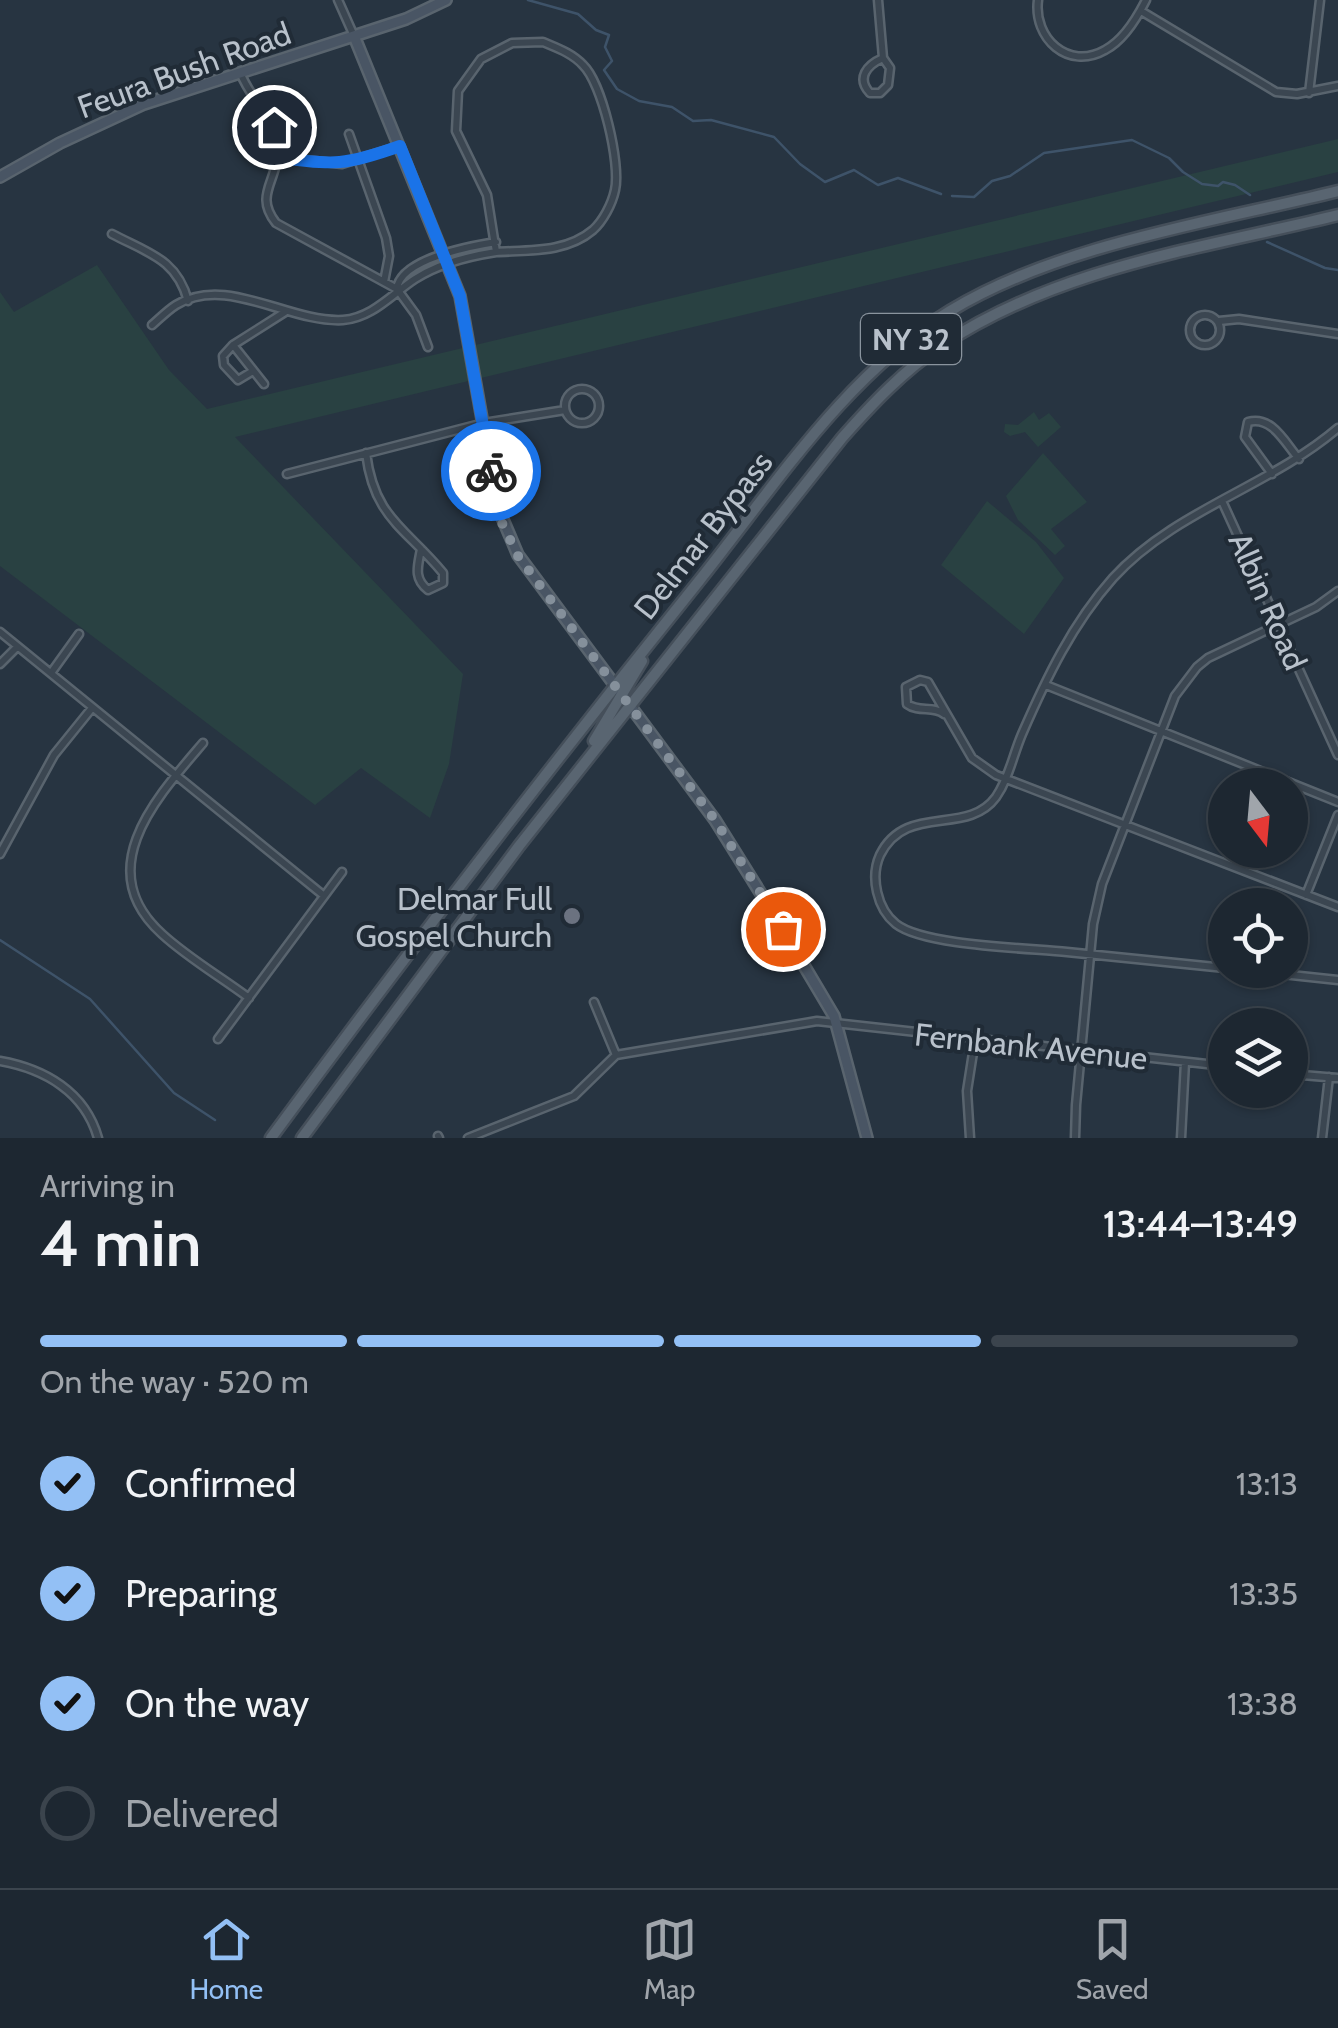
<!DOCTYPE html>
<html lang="en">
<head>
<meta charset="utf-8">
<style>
	:root { --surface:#1d2731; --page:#252f39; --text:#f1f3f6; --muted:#a0a5ab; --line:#3b444d; --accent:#93c0f5 }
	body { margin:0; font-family:Cabin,sans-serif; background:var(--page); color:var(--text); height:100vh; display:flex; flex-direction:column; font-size:38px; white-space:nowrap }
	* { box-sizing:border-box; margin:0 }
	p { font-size:32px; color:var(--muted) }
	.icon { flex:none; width:55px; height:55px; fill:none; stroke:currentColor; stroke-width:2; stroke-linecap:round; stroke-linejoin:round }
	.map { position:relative; height:1138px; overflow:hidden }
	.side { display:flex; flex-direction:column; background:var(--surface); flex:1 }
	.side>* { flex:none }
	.needle { width:65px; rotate:164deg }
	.fabs { position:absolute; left:1208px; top:768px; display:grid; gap:20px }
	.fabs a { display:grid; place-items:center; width:100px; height:100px; border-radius:50%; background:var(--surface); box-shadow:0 2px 8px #0004,0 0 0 2px var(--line); font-size:50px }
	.pin { position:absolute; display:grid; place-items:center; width:85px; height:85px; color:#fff; margin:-42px; border:5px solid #fff; border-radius:50%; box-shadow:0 2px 10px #0007 }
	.courier { position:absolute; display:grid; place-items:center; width:100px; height:100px; margin:-50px; border:8px solid #1a73e8; border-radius:50%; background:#fff; color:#222; box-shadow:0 2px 12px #0007 }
	.overview em { font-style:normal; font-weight:600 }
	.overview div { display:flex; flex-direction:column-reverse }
	.overview { display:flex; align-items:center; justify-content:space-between; height:170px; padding:0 40px }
	h1 { font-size:65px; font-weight:600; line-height:75px }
	.bar { display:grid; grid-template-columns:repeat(4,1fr); gap:15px 10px; align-content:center; height:120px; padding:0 40px }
	.bar i { height:12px; border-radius:8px; background:var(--line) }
	.bar .current { background:var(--accent) }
	.bar p { grid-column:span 4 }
	ol { padding:0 40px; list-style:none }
	li { display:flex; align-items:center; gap:30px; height:110px }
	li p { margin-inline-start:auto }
	li .icon { padding:10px; border-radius:50%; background:var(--accent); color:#111; stroke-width:4 }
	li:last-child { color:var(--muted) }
	li i { width:55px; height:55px; border:5px solid var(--line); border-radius:50% }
	.tabs { display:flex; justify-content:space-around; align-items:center; height:140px; border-top:2px solid var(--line); background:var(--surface); font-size:28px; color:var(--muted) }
	.tabs a { display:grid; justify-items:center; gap:5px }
	.tabs .current { color:var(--accent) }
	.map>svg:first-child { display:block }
</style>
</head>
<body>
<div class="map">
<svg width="1338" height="1138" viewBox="0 0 1338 1138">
	<rect width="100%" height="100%" fill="#273441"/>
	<path fill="#294142" d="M1338,139V172L235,437L463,674L449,764L430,818L361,768L315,805L0,566V292L14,312L97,265L169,370L207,409Z
		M1034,412L1039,420L1049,413L1061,427L1038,447L1025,432L1010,436L1004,432L1005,424L1018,425Z
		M1043,453L1087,502L1051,529L1065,546L1055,555L1018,520L1006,496Z
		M987,501L1036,542L1064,578L1024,634L941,565Z"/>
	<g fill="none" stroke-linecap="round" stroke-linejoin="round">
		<path stroke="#3e5369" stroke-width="2.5" d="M528,0L578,14L596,30L609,35L605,47L612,61L604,70L617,89L639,101L672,107L693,121L711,120L774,137L800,164L825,182L854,170L878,185L898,178L941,194
			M952,196L974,197L992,181L1010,176L1044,153L1132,140L1169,158L1183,172L1202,184L1218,186L1223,182L1235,185L1250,195
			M1267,242L1325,268L1338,270
			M0,940L90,999L174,1093L215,1120"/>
		<defs>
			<path id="street" d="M338,0L354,36
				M878,0L883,58
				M1038,0C1033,38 1068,71 1105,50C1124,40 1137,18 1146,0
				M1141,11L1276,92L1297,94L1338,86
				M543,42C557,48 572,53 583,65C602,83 621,164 615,190C612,204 603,221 593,230C566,253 529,250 496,252L487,195L456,131L458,91L481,59L512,43Z
				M883,58L890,68L888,85L880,93H870C856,78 867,65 883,58Z
				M240,72C251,101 275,117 277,149C279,181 253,194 276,223L397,289L416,315L428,347
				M1309,93L1320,0
				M349,134L386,238L389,256L384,282
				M277,157L342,164L400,146
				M112,234C148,253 177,259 188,301
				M397,289C400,259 471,246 496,242
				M1190 330a15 15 0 1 1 30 0a15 15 0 1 1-30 0Z
				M1219,321L1239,319L1338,334
				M152,325C160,318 168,310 176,305C227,274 288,323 343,320C372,318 392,294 415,279C438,264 470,256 496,252
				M233,345L223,356L224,365L238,380L253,371
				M264,384L233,345L285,312
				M565 406a17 17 0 1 1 34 0a17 17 0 1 1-34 0Z
				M366,453C374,518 405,527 443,573V583L428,590C413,578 418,566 421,549
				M287,474L484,423L565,410
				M1272,474L1245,437L1248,422C1272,415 1285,443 1299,459
				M1222,501L1338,755
				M0,632L323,895
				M0,664L17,647
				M51,673L79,634
				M1046,685L1338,802
				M944,714C933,705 919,713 907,704L906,687L920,680L928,682L972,758L996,775L1338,907
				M203,743C157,797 90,869 162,934C188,958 221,977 249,998
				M0,854L54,755L92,708
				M1306,895L1338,815
				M1225,968C1172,963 1120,957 1067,952C1029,948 924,946 896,924C877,909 870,877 880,855C906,802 967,837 996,797C1009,778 1013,755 1022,734C1046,679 1072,624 1113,578C1175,510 1269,487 1338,428
				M1243,970L1338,980
				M594,1002L616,1055
				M218,1039L342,872
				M0,1061C45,1069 85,1092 98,1138
				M1290,1074L1338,1078
				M438,1136L439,1138
				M468,1138L574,1096L616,1055L817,1021L1225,1066
				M970,1138L967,1091L975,1040
				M1075,1138L1076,1105L1093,924L1102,884L1175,696L1197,667L1208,658L1316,607L1338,591
				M1181,1138L1185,1062
				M1322,1138L1329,1077"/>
			<path id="secondary" d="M354,36L460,296L498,508L518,555L715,820L768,905L834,1016L867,1138
				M0,177L60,143L144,104L406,19L446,0"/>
			<path id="primary" d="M594,741L642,661
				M271,1138C410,949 552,764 699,581C775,486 844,376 950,311C1060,244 1213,222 1338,191
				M302,1138L519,846L842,438C872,404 903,371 942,345C1059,267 1204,248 1338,215"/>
		</defs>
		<use href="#street" stroke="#59646e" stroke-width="11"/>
		<use href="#secondary" stroke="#59646e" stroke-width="14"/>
		<use href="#primary" stroke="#454f5a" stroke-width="15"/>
		<use href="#street" stroke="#3b4651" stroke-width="6"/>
		<use href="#secondary" stroke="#495564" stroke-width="9"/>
		<use href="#primary" stroke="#596571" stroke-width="10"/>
	</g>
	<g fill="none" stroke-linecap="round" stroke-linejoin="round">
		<path stroke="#85909b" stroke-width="10" stroke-dasharray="0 18" d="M491,471L502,523L518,556L715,820L783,929"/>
		<path stroke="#1a73e8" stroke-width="12" d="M274,127L277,157C333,166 347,165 400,146L460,296L491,471"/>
	</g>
	<circle fill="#6b7280" stroke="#202b36" stroke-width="4" cx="572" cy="916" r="10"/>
	<g text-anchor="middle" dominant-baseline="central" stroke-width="8" stroke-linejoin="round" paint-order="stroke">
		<rect fill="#202b36" stroke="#8a949e" stroke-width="2.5" x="861" y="314" width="100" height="50" rx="8"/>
		<g font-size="30" font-weight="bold" fill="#b8c1cb">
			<text x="911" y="339">NY 32</text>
		</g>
		<g font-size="32" fill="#b8c1cb" stroke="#202b36">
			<text transform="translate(184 70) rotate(-20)">Feura Bush Road</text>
			<text transform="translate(703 535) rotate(-52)">Delmar Bypass</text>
			<text transform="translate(1268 601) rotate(66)">Albin Road</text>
			<text transform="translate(1031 1046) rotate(6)">Fernbank Avenue</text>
		</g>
		<g font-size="32" fill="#b8c1cb" stroke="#202b36" text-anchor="end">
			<text x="552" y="898">Delmar Full<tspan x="552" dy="37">Gospel Church</tspan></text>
		</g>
	</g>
</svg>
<div class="fabs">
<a><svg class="needle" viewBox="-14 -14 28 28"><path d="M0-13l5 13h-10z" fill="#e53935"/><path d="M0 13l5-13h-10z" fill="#a0a5ab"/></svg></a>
<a><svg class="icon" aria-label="locate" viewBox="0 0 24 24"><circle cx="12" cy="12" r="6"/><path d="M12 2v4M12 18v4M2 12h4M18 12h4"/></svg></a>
<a><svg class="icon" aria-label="layers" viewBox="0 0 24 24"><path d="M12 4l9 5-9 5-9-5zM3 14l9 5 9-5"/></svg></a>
</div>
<div class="pin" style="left:783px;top:929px;background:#ea580c"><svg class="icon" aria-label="bag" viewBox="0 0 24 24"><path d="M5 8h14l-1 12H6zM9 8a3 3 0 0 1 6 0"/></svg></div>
<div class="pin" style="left:274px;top:127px;background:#1f2937"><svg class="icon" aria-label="home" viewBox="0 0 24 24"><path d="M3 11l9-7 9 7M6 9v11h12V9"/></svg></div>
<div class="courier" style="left:491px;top:471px"><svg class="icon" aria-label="bike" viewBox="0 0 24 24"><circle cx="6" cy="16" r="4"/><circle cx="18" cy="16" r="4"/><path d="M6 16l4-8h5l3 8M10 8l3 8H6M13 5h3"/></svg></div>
</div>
<section class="side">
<div class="overview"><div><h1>4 min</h1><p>Arriving in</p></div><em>13:44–13:49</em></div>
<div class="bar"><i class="current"></i><i class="current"></i><i class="current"></i><i></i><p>On the way · 520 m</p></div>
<ol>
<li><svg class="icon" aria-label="check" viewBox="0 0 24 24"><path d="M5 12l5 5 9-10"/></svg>Confirmed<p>13:13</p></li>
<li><svg class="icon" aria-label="check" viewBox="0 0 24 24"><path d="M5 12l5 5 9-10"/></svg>Preparing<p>13:35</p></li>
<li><svg class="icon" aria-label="check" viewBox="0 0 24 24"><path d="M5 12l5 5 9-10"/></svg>On the way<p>13:38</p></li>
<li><i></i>Delivered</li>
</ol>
</section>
<nav class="tabs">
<a class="current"><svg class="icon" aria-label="home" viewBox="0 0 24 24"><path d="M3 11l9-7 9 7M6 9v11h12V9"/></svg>Home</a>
<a><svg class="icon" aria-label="map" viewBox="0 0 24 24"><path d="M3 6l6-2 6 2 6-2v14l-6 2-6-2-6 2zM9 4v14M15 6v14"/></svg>Map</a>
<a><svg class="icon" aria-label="saved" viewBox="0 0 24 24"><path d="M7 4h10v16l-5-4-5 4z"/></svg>Saved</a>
</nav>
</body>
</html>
